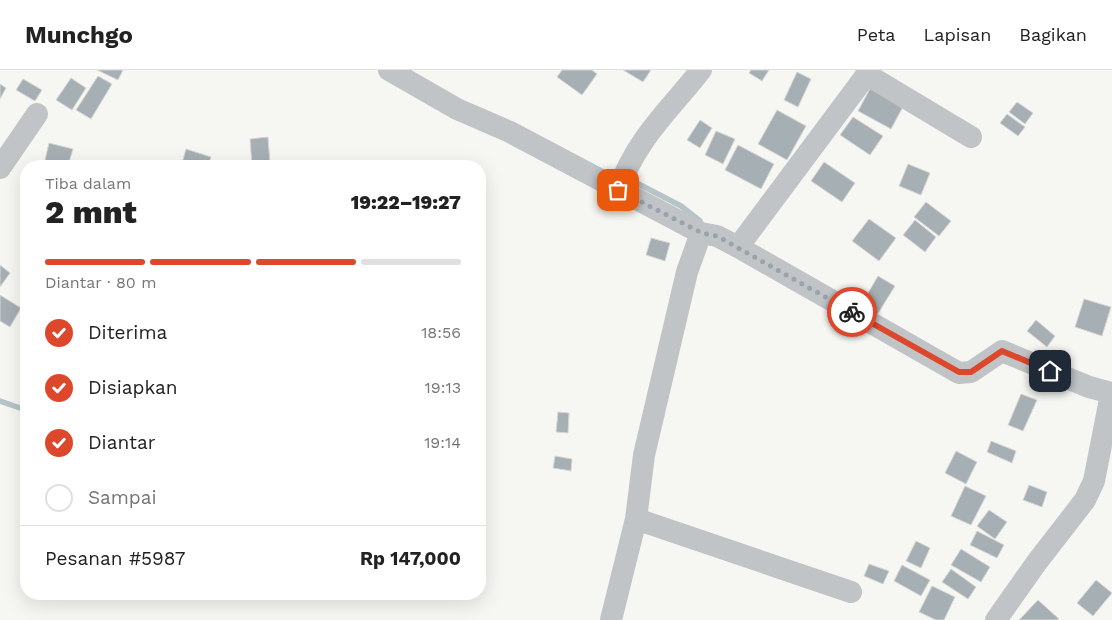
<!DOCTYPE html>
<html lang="id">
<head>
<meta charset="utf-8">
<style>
	:root { --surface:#fff; --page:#f2f2f2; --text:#222; --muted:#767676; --line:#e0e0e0; --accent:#dd472c }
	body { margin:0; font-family:"Work Sans",sans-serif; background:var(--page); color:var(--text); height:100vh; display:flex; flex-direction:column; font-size:19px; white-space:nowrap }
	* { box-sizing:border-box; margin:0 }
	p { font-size:16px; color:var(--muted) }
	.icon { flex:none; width:28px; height:28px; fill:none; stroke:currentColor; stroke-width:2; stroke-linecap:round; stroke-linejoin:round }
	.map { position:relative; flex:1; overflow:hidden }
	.drawer { position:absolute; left:20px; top:90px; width:466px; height:440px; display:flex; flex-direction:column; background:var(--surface); border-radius:20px; box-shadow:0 5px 20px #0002 }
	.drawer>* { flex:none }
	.pin { position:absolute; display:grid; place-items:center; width:42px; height:42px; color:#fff; margin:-21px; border-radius:10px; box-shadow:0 2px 8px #0006 }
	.courier { position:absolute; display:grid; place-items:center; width:50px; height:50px; margin:-25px; border:4px solid #dd472c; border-radius:50%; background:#fff; color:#222; box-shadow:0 1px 6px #0007 }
	.overview em { font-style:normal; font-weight:800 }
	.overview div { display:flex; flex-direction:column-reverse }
	.overview { display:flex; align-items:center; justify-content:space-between; height:85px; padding:0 25px }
	h1 { font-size:32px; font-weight:800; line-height:38px }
	.bar { display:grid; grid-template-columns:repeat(4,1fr); gap:8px 5px; align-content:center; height:60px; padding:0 25px }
	.bar i { height:6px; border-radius:4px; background:var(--line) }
	.bar .current { background:var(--accent) }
	.bar p { grid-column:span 4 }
	.line { display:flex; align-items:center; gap:12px; padding:0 25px; border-top:1px solid var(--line) }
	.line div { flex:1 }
	ol { padding:0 25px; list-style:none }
	li { display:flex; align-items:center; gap:15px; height:55px }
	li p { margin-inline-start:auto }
	li .icon { padding:5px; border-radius:50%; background:var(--accent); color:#fff; stroke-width:4 }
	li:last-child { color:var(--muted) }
	li i { width:28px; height:28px; border:2px solid var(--line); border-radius:50% }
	header { display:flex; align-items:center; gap:30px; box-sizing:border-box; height:70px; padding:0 25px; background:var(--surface); border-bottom:1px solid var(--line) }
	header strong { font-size:24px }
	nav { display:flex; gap:28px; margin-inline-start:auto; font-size:18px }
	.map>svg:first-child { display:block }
</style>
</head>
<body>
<header>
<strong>Munchgo</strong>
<nav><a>Peta</a><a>Lapisan</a><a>Bagikan</a></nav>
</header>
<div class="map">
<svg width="1112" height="550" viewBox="0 0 1112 550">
	<rect width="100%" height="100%" fill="#f6f6f3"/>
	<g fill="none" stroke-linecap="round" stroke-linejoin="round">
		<path stroke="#b6c4c7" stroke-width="5.5" d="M629,109L681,136L700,151
			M0,331L26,340"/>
	</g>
	<path fill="#a6afb4" stroke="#d8d7d6" d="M97,0H123L118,10Z
		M562,0H592L597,4L582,25L557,7Z
		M623,0H651L643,12Z
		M751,0H769L762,11L749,3Z
		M797,2L811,9L798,37L784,30Z
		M98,6L112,14L91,49L76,40Z
		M71,8L86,18L72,40L56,30Z
		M23,9L42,20L35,31L16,20Z
		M0,14L6,18L0,29Z
		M872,15L905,33L891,59L858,41Z
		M1017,32L1033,43L1025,54L1009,42Z
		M777,40L806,56L787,90L758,74Z
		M1007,44L1025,57L1018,66L1000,53Z
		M853,47L883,66L870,85L840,65Z
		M700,50L712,58L700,78L687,70Z
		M716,61L735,69L723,94L705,85Z
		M268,67L270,94L252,96L250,69Z
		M49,73L73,79L68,96L45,90Z
		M738,75L774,94L761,119L725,100Z
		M186,79L211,87L208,96H193L182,93Z
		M824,92L855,113L842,132L811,111Z
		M908,94L930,103L921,125L899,116Z
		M926,132L951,151L939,166L914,147Z
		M869,149L896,168L879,191L852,171Z
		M915,150L936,167L925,182L903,165Z
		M651,168L670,173L665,191L646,185Z
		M0,195L10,203L0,217Z
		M878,206L895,216L877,245L861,235Z
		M0,225L21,238L10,257L0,251Z
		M1084,229L1111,237L1102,266L1075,257Z
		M1036,250L1055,266L1047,277L1027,261Z
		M1021,324L1037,330L1023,361L1008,355Z
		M558,342L569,343L568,363L556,362Z
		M991,371L1016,381L1012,393L987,382Z
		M956,381L977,392L966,414L945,403Z
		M555,386L572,389L571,401L553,398Z
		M1029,415L1047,422L1042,437L1023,430Z
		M965,416L986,426L971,455L951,446Z
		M989,440L1007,452L995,469L977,456Z
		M977,461L1004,475L997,488L970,475Z
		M916,471L930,478L921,498L906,491Z
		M961,479L990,497L981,512L951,495Z
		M869,494L889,501L883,514L864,506Z
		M902,495L930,510L921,526L894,511Z
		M951,499L976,517L968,529L942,512Z
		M1096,510L1112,523L1093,546L1077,533Z
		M932,516L955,527L944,550H936L919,542Z
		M1038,530L1059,549L1057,550H1019Z"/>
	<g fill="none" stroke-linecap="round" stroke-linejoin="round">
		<path stroke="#c0c4c7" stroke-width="22" d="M389,0L457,39L510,62L701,163
			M866,4L971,67
			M0,98L37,44
			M618,120C638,67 667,43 701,0
			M738,177L959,303L971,302L1002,281L1089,317L1112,323
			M636,449L851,522
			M611,550L636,449L644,385L687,202L701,163L717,166L738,177L870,0
			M996,550L1037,492L1085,430L1094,411L1111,324"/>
	</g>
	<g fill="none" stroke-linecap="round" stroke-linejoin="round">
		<path stroke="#98a4aa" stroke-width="5" stroke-dasharray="0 9" d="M618,120L702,163L717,166L852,242"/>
		<path stroke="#dd472c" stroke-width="6" d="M852,242L959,302H971L1002,281L1050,301"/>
	</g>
</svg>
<div class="pin" style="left:618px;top:120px;background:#ea580c"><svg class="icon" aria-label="bag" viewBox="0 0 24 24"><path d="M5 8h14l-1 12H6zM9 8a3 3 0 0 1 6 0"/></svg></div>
<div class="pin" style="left:1050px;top:301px;background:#1f2937"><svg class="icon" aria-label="home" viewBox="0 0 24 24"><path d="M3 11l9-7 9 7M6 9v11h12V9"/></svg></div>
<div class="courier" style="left:852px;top:242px"><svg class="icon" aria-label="bike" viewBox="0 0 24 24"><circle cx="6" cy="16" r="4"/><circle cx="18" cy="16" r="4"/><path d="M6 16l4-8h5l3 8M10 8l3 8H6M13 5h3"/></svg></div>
<section class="drawer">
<div class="overview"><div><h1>2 mnt</h1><p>Tiba dalam</p></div><em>19:22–19:27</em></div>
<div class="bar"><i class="current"></i><i class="current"></i><i class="current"></i><i></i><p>Diantar · 80 m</p></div>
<ol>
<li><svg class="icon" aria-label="check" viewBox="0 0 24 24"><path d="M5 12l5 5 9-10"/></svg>Diterima<p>18:56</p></li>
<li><svg class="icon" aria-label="check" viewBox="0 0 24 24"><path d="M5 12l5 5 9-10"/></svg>Disiapkan<p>19:13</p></li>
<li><svg class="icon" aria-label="check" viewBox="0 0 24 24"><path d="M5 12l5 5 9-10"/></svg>Diantar<p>19:14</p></li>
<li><i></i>Sampai</li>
</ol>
<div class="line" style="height:65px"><div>Pesanan #5987</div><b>Rp 147,000</b></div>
</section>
</div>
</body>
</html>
